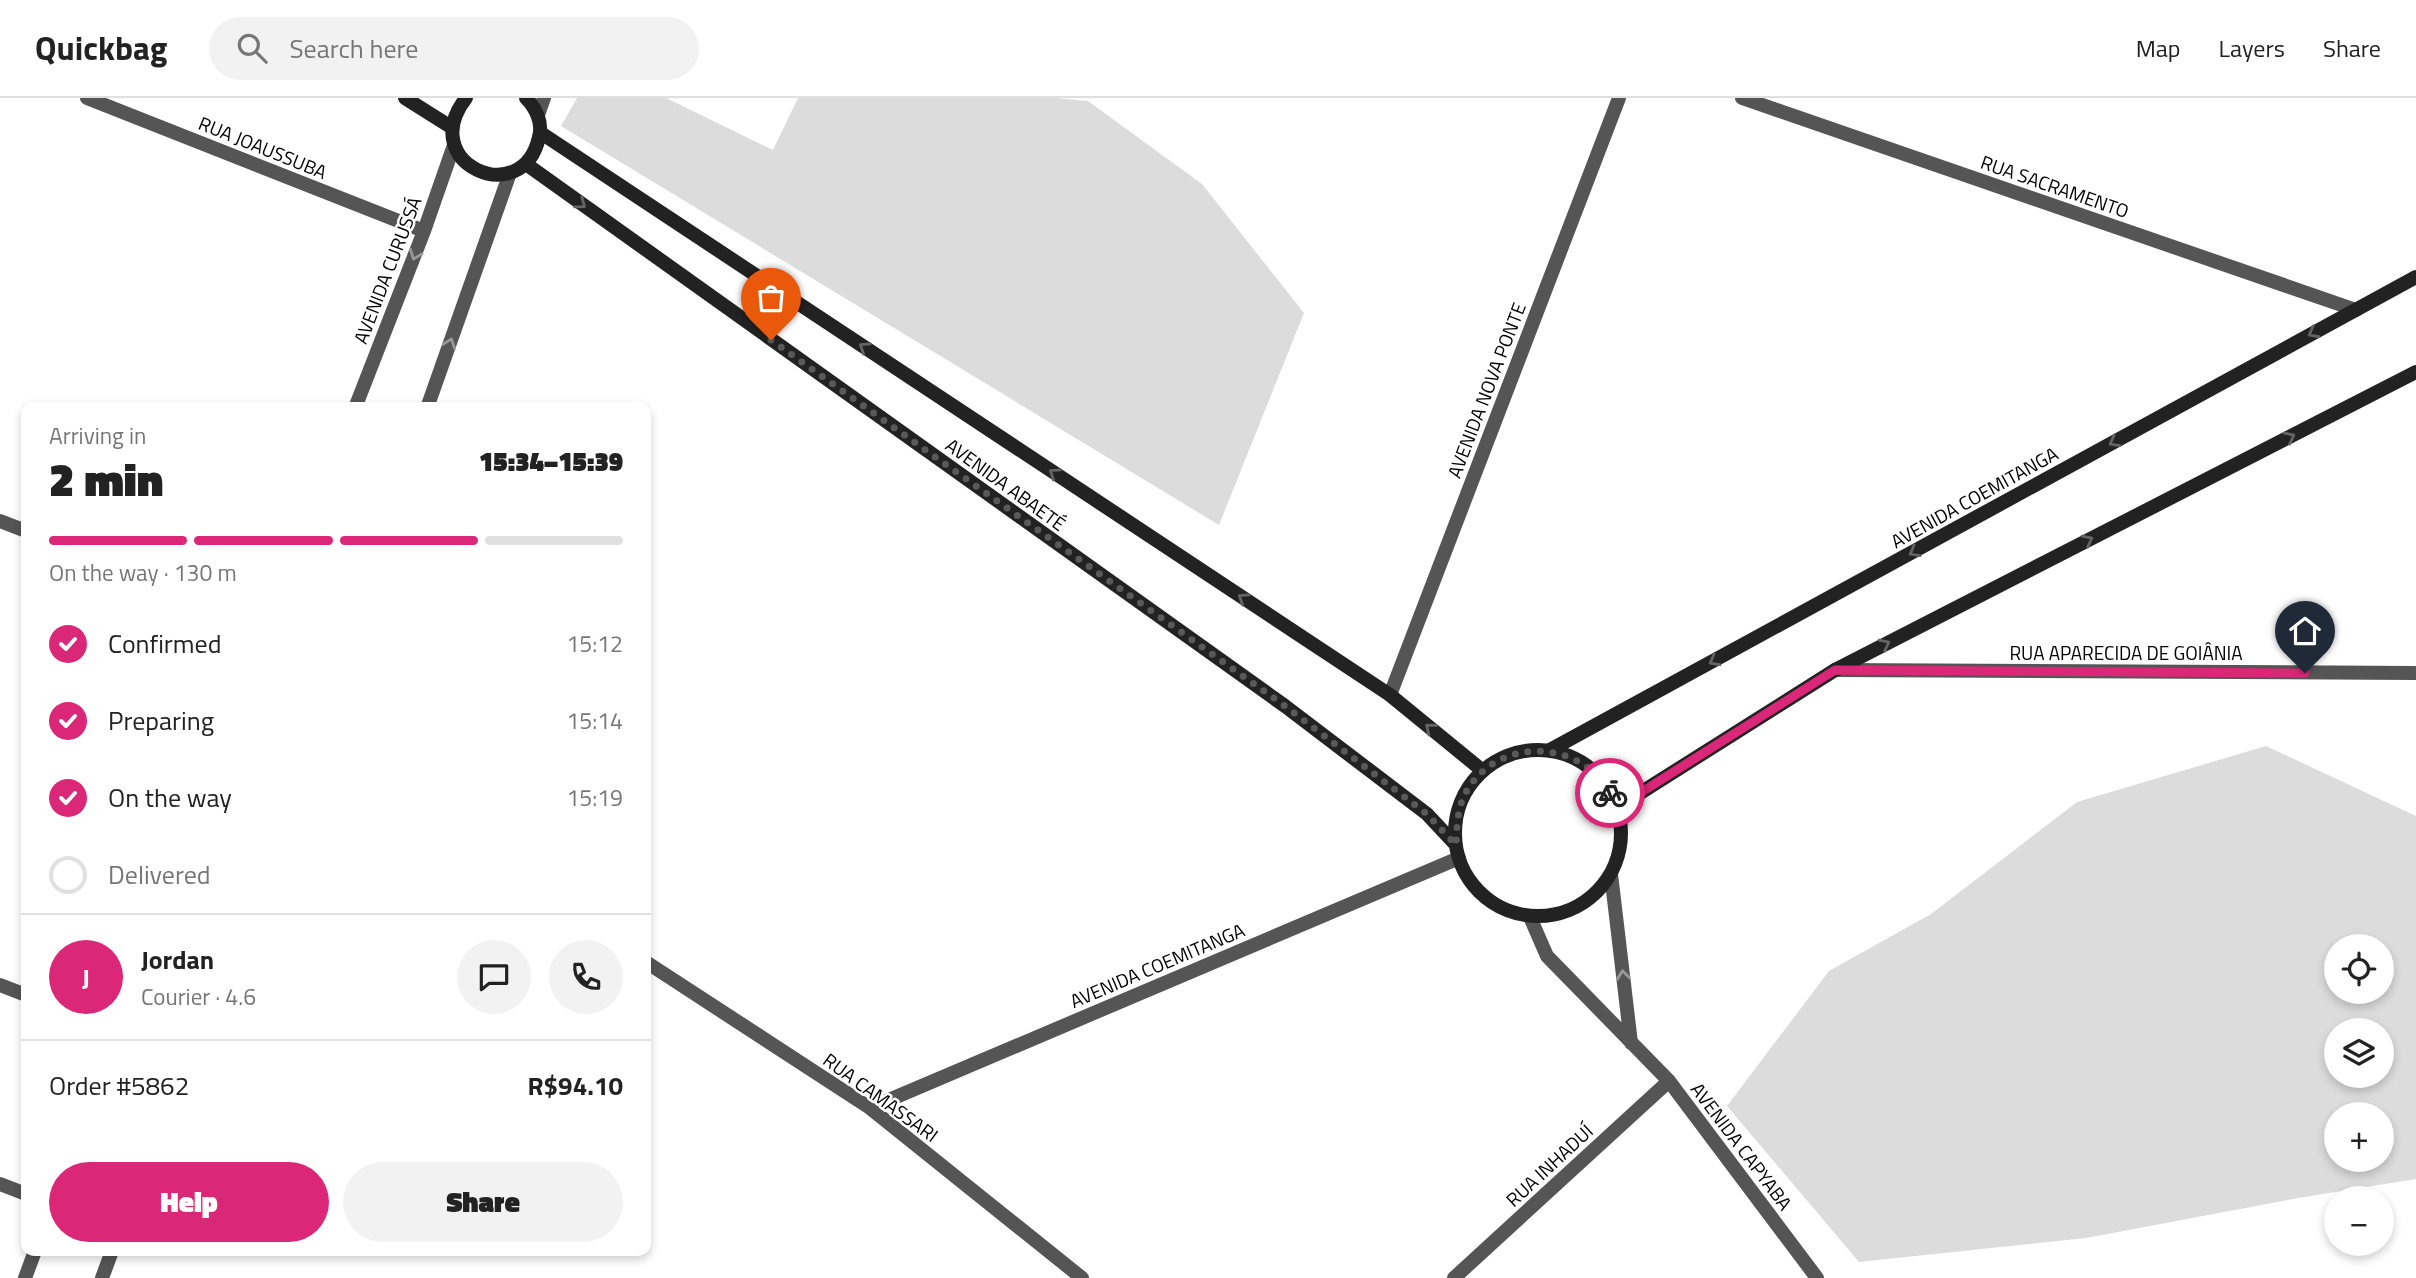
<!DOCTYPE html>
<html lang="en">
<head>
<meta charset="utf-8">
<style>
	:root { --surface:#fff; --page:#f2f2f2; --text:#222; --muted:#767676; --line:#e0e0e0; --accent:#db2777 }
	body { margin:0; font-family:"Titillium Web",sans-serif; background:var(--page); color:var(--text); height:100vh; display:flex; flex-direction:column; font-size:26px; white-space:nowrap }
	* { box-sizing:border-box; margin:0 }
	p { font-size:23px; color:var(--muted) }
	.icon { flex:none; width:38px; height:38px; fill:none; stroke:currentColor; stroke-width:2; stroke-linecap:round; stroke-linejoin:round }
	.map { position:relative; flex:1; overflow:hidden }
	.details { position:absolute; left:21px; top:304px; width:630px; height:854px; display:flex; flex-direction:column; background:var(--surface); border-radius:14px; box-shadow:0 4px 10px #0003 }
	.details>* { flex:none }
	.controls { position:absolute; left:2324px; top:836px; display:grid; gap:14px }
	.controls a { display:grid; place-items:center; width:70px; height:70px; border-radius:50%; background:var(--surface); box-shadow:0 4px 10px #0003; font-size:35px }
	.pin { position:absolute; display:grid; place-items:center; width:60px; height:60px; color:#fff; margin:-72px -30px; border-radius:50% 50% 50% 0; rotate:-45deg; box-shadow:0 0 7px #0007 }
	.pin .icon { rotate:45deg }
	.courier { position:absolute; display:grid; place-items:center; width:70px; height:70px; margin:-35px; border:5px solid #db2777; border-radius:50%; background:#fff; color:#222; box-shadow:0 2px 9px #0007 }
	.headline em { font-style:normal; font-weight:800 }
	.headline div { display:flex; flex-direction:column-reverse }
	.headline { display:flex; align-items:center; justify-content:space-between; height:119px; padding:0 28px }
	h1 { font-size:46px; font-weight:800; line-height:52px }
	.bar { display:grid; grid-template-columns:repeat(4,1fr); gap:10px 7px; align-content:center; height:84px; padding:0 28px }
	.bar i { height:9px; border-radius:5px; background:var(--line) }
	.bar .current { background:var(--accent) }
	.bar p { grid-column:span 4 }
	.line { display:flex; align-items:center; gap:18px; padding:0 28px; border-top:2px solid var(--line) }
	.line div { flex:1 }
	.round { display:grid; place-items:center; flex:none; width:74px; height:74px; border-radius:37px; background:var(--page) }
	ol { padding:0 28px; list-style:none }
	li { display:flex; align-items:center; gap:21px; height:77px }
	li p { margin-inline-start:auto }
	li .icon { padding:7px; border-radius:50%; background:var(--accent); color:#fff; stroke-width:4 }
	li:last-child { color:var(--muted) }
	li i { width:38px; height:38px; border:4px solid var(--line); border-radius:50% }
	.action { display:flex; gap:14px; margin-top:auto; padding:14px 28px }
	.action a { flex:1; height:80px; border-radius:42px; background:var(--accent); color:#fff; font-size:28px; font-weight:800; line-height:80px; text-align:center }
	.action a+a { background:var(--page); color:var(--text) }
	header { display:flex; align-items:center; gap:42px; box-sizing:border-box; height:98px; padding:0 35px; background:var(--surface); border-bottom:2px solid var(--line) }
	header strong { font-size:33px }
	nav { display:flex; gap:38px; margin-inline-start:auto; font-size:24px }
	.search { width:490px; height:63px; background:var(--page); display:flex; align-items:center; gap:18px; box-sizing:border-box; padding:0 24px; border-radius:38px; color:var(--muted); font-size:26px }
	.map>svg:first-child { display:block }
</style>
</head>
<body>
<header>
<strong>Quickbag</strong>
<div class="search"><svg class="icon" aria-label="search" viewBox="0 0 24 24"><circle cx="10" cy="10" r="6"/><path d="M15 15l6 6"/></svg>Search here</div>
<nav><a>Map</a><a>Layers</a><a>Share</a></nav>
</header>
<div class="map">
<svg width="2416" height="1180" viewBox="0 0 2416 1180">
	<rect width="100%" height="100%" fill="#fff"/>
	<path fill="#dcdcdc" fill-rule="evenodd" d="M577,0H666L773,52L798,0H1056L1088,3L1202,86L1304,215L1219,427L561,28Z
		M2266,648L2416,718V1081L2298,1100L2086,1140L1859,1164L1727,1008L1829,873L1931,816L2077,704ZM2336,849H2382V894H2336ZM2336,933H2382V978H2336ZM2336,1017H2382V1062H2336Z"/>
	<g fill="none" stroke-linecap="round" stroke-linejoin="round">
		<path stroke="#555" stroke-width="14" d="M87,0L424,133
			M1742,0L2356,212
			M538,17L544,0
			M355,310L424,133L454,47
			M427,310L510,75
			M0,423L26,433
			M1835,572L2416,575
			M1390,597L1619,0
			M1611,776L1631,945
			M1530,819L1547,858L1669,983L1817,1180
			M646,864L870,1010L1082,1180
			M0,887L26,897
			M870,1010L1459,760
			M0,1086L26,1096
			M25,1180L35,1153
			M102,1180L112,1153
			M1454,1180L1669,983"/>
		<path stroke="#222" stroke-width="14" d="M405,0L451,29
			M466,0C415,66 523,113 539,39C543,25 536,10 526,0
			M541,35L1390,597L1483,673
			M526,66L1285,608L1427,716L1456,747
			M1550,652L2416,179
			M1455 735a83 83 0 1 1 166 0a83 83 0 1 1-166 0Z
			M1618,709L1835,572L2416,274"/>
	</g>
	<defs><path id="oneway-chevron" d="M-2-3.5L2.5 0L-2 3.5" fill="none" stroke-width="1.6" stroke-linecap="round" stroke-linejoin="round" transform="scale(1.75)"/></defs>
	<g stroke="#646464">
		<use href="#oneway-chevron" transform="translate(581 106) rotate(36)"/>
		<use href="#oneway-chevron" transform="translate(2313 235) rotate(151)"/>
		<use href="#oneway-chevron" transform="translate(864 249) rotate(-146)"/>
		<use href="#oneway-chevron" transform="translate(2290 339) rotate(-27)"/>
		<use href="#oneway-chevron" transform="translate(2114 344) rotate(151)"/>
		<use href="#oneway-chevron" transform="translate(1054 375) rotate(-146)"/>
		<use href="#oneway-chevron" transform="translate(2088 442) rotate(-27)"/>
		<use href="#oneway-chevron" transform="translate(1914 454) rotate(151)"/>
		<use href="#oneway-chevron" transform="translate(1243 500) rotate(-146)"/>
		<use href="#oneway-chevron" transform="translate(1885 546) rotate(-27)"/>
		<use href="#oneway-chevron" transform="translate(1714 563) rotate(151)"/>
		<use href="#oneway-chevron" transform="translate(1430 630) rotate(-141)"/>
	</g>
	<g stroke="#999">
		<use href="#oneway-chevron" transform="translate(415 157) rotate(111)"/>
		<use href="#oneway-chevron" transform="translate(450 245) rotate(-71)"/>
		<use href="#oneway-chevron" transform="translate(1623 877) rotate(-97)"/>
	</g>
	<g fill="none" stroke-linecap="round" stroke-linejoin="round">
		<path stroke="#595959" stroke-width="7" stroke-dasharray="0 12.6" d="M771,242L1285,608L1427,716L1456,747C1457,729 1457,710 1466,694C1498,638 1580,641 1610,695"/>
		<path stroke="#db2777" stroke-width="9" d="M1610,695L1618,709L1835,572L2305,575"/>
	</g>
	<g text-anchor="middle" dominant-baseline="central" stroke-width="5" stroke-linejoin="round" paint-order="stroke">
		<g font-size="19" fill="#000" stroke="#fff">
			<text transform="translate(263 49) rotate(22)">RUA JOAUSSUBA</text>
			<text transform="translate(2055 88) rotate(19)">RUA SACRAMENTO</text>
			<text transform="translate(387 172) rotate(-69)">AVENIDA CURUSSÁ</text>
			<text transform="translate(1486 292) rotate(-69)">AVENIDA NOVA PONTE</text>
			<text transform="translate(1006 386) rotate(36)">AVENIDA ABAETÉ</text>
			<text transform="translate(1974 399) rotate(-29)">AVENIDA COEMITANGA</text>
			<text x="2126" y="554">RUA APARECIDA DE GOIÂNIA</text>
			<text transform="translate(1157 867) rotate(-23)">AVENIDA COEMITANGA</text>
			<text transform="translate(881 999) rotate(36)">RUA CAMASSARI</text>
			<text transform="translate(1742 1048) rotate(53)">AVENIDA CAPYABA</text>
			<text transform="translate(1549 1067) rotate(-43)">RUA INHADUÍ</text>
		</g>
	</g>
</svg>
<div class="controls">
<a><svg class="icon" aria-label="locate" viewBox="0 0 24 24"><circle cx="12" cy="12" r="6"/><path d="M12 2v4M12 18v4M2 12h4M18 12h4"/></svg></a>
<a><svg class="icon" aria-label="layers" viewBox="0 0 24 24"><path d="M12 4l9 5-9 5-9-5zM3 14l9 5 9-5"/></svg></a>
<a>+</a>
<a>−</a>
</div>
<div class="pin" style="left:771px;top:242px;background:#ea580c"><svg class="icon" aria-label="bag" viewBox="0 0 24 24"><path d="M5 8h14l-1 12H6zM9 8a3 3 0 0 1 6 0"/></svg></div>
<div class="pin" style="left:2305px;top:575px;background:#1f2937"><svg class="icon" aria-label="home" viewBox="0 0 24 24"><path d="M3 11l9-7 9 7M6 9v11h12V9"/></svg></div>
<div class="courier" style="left:1610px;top:695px"><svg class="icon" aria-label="bike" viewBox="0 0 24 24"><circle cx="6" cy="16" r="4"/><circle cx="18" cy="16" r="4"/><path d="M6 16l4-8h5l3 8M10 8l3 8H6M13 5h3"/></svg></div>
<section class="details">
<div class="headline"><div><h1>2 min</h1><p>Arriving in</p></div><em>15:34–15:39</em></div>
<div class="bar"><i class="current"></i><i class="current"></i><i class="current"></i><i></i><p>On the way · 130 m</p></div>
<ol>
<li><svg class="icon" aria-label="check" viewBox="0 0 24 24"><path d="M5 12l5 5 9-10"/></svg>Confirmed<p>15:12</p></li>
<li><svg class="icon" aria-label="check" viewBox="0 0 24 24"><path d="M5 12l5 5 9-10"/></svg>Preparing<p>15:14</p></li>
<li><svg class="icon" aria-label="check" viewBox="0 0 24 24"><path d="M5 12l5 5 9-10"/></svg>On the way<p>15:19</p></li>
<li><i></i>Delivered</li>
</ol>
<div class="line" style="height:126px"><b class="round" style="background:var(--accent);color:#fff">J</b><div><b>Jordan</b><p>Courier · 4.6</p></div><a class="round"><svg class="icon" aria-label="chat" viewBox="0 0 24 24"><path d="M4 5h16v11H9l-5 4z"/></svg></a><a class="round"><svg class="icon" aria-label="phone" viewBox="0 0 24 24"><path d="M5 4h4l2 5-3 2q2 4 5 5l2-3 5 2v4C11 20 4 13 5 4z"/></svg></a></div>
<div class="line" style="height:91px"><div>Order #5862</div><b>R$94.10</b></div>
<div class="action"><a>Help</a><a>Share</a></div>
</section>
</div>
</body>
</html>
